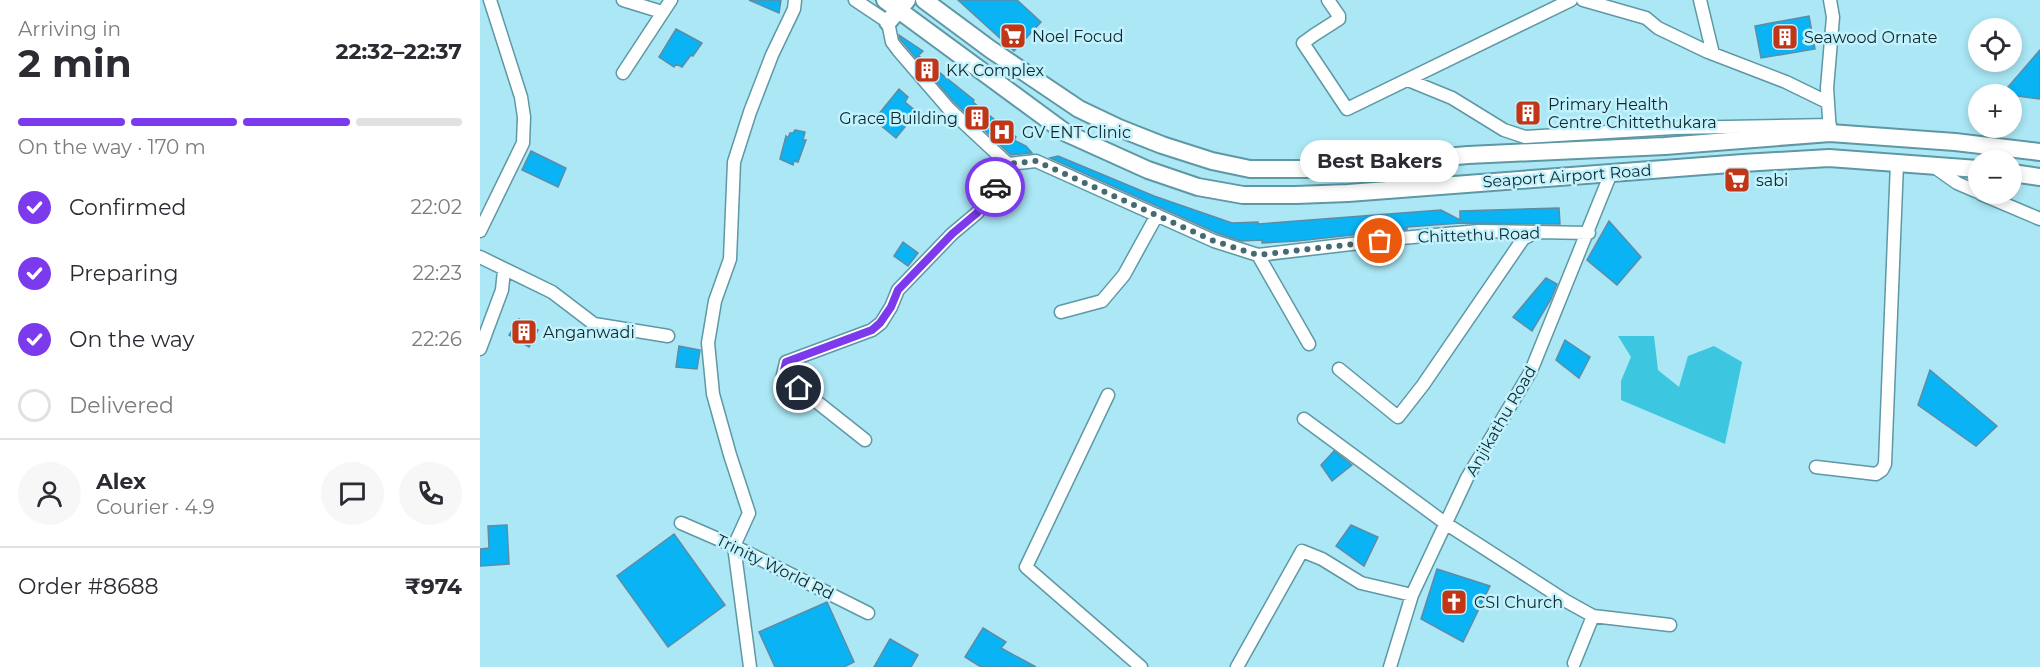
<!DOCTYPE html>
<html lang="en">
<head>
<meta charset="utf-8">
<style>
	:root { --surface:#fff; --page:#f7f7f7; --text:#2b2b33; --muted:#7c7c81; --line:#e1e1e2; --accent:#7c3aed }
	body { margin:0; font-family:Montserrat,sans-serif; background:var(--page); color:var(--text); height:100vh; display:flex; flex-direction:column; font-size:22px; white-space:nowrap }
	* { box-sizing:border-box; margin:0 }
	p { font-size:20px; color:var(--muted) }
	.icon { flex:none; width:33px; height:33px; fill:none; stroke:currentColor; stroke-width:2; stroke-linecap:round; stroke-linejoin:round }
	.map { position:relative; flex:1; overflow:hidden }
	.details { display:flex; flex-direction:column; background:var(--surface); width:480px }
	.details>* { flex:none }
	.tools { position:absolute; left:1488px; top:18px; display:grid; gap:12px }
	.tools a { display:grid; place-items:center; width:54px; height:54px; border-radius:50%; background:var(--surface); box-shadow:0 3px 9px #0003; font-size:30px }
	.pin { position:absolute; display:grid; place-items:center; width:51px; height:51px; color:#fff; margin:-26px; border:3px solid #fff; border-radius:50%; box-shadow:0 2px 6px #0007 }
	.courier { position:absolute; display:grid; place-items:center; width:60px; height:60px; margin:-30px; border:4px solid #7c3aed; border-radius:50%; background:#fff; color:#222; box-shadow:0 2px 8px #0007 }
	.bubble { position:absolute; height:42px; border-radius:21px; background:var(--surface); box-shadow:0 3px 9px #0003; font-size:20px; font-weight:700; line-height:42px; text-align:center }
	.summary em { font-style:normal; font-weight:700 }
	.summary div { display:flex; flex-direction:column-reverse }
	.summary { display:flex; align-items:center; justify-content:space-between; height:102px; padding:0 18px }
	h1 { font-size:39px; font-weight:700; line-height:45px }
	.bar { display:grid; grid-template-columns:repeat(4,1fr); gap:9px 6px; align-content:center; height:72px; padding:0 18px }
	.bar i { height:8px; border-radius:4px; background:var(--line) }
	.bar .active { background:var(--accent) }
	.bar p { grid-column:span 4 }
	.line { display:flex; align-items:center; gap:15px; padding:0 18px; border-top:2px solid var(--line) }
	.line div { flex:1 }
	.round { display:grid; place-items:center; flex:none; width:63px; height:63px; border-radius:32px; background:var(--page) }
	ol { padding:0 18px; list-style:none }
	li { display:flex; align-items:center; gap:18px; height:66px }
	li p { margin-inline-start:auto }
	li .icon { padding:6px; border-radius:50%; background:var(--accent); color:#fff; stroke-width:4 }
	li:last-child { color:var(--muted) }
	li i { width:33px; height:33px; border:3px solid var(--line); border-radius:50% }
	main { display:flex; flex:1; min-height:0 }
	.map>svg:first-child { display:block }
</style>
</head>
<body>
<main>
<section class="details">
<div class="summary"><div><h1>2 min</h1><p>Arriving in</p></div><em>22:32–22:37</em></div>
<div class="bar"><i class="active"></i><i class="active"></i><i class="active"></i><i></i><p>On the way · 170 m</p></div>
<ol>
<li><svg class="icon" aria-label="check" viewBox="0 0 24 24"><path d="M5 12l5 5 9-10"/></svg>Confirmed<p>22:02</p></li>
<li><svg class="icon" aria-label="check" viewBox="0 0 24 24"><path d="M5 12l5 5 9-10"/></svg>Preparing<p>22:23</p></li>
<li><svg class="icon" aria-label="check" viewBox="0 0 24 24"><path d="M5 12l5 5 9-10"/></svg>On the way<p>22:26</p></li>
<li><i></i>Delivered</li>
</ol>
<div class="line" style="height:108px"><a class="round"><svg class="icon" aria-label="person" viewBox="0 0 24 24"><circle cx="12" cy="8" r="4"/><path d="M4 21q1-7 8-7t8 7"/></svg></a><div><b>Alex</b><p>Courier · 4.9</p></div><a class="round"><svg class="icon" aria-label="chat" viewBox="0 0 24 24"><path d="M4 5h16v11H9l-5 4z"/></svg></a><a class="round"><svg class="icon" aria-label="phone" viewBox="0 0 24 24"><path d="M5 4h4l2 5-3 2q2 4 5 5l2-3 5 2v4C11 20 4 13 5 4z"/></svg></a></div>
<div class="line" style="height:78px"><div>Order #8688</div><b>₹974</b></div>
</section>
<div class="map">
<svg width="1560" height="667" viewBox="0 0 1560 667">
	<rect width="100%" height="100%" fill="#abe7f5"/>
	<path fill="#3cc6e0" d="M1138,336H1174L1178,370L1199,387L1208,356L1234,346L1262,362L1245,444L1141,400V381L1151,357Z"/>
	<path fill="#09b3f4" stroke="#5e8ca5" stroke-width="1.5" d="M269,0H301L299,13Z
		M478,0H537L561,22L534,51Z
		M1329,16L1335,49L1281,58L1275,26Z
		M196,29L222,43L213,56L211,55L202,67L196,64L194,67L179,57Z
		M419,35L443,51L436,58L420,39Z
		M1560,50V99L1522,94Z
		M439,56L494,100L493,102L536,137L534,140L546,146L552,153L531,155L475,103L436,59Z
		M419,89L428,97L425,102L437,112L416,138L394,120Z
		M1058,105L1060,117L1036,121L1038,108Z
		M315,130L325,132L323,140H326L318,162L314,161L313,165L300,159L306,136L308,138L310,133H313Z
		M51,151L86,168L78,187L42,170Z
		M578,156L674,196L752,223L778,222V224L961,210L980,220V211L1079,208L1080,224L981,223L927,227V229L817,241L782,243V240L761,241L737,233L570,158Z
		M1129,221L1161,257L1137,285L1107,260Z
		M423,242L438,253L428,266L414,256Z
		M1066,278L1077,284L1071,299L1052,331L1033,317Z
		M39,319L58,330L49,347L29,335Z
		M1085,340L1110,357L1099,378L1076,360Z
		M199,346L220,350L217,369L196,367Z
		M1450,370L1517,426L1496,446L1438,405Z
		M854,451L872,465L852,481L841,465Z
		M27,525L29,564L0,566V549L9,548L8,526Z
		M871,525L898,537L884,566L856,546Z
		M194,534L245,605L188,647L137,576Z
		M957,569L1010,586L983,642L941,619Z
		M347,602L374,662L364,667H295L279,632Z
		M503,628L526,642L521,648L556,667H501L485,657Z
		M410,639L438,655L431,667H394Z"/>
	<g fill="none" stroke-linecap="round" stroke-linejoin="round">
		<defs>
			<path id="minor" d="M143,0L182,12
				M375,0L408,22L412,42L418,50L469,109L528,164L556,161L734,241L778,255L922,238L999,231L1109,233
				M848,0L859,16V19L834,35L823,43L867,109L1091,0
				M1103,0L1166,18L1178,28L1228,52L1306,82L1347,102
				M1220,0L1233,54
				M1350,0L1353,17L1347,88L1350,133
				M143,73L191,0
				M928,80L972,98L1024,130L1045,137L1194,128L1350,125
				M1453,166L1477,183L1498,192
				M1501,194L1560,219
				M0,231L43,143L44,117L41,97L10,0
				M778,255L829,344
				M0,257L72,292L114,324L188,336
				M581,312L622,301L644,275L677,215
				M0,349L22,290L24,270
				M859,369L918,417L943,385L1043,239L1054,233
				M628,395L546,567L661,667
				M824,419L965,523L1086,601L1113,616L1190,625
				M385,440L303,375L306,362L392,330L401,323L411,307L418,290L472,234L497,213L509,198L528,164
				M1336,467L1396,474L1402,470L1405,464L1417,163
				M201,523L254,546L388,613
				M1094,663L1113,616
				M270,667L254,546L269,513L250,455L233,394L228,343L235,301L250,259L254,162L270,112L292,55L314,9L315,0
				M757,667L822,551L842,559L881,583L932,595
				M910,667L932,595L987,478L1051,371L1131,173"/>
			<path id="major" d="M405,0L586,133L668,170L718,187L763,195H816L868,193L1263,163L1349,158L1498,169
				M444,0L510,49L599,109L639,128L682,145L732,161L770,169H827L988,155L1185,146L1350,133L1475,142L1560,152
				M408,22L427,0
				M1532,173L1560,177"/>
		</defs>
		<use href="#minor" stroke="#5e98a5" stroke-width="15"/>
		<use href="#major" stroke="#5e98a5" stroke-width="20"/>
		<use href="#minor" stroke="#fff" stroke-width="12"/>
		<use href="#major" stroke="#fff" stroke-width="16"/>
	</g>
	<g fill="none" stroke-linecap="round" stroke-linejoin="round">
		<path stroke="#456a72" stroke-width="6" stroke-dasharray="0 10.8" d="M515,187L528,164L556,161L734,241L778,255L900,241"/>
		<path stroke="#7c3aed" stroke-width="8" d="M319,388L303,375L306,362L392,330L400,323L411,307L418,290L472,234L497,213L515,187"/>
	</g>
	<defs>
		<symbol id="supermarket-square" viewBox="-11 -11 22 22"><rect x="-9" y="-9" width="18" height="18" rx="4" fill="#c03616" stroke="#c2f2fd"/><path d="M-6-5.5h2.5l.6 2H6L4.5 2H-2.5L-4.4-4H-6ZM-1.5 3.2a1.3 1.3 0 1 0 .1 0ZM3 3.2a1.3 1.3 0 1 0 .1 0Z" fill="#fff"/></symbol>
		<symbol id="building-square" viewBox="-11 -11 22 22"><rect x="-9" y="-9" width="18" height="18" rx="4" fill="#c03616" stroke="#c2f2fd"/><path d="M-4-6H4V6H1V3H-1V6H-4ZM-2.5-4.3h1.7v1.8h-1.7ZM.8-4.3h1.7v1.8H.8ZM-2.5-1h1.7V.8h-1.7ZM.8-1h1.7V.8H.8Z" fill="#fff"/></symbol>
		<symbol id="hospital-square" viewBox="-11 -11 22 22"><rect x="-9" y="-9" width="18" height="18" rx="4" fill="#c03616" stroke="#c2f2fd"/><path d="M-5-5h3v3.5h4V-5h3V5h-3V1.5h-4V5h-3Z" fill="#fff"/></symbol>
		<symbol id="church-square" viewBox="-11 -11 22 22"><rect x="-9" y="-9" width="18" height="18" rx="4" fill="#c03616" stroke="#c2f2fd"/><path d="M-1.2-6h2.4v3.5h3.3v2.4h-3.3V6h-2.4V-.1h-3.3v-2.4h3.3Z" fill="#fff"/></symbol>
	</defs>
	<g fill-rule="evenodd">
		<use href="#supermarket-square" x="518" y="21" width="30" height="30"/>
		<use href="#building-square" x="1290" y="22" width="30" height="30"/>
		<use href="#building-square" x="432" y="55" width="30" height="30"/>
		<use href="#building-square" x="1033" y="98" width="30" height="30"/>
		<use href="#building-square" x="482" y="103" width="30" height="30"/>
		<use href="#hospital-square" x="507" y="117" width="30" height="30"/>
		<use href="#supermarket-square" x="1242" y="165" width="30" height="30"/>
		<use href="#building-square" x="29" y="317" width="30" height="30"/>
		<use href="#church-square" x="959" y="587" width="30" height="30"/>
	</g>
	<g text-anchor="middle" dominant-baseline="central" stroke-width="5" stroke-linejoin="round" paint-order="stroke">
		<g font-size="16" fill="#0e272c" stroke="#c2f2fd" text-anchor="start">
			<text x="552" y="36">Noel Focud</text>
			<text x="1324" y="37">Seawood Ornate</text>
			<text x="466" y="70">KK Complex</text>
			<text x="1068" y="104">Primary Health<tspan x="1068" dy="18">Centre Chittethukara</tspan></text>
			<text x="478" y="118" text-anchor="end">Grace Building</text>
			<text x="542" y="132">GV ENT Clinic</text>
			<text x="1276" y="180">sabi</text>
			<text x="63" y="332">Anganwadi</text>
			<text x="994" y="602">CSI Church</text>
		</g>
		<g font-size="16" fill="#0e272c" stroke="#c2f2fd">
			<text transform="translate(1087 176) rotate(-4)">Seaport Airport Road</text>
			<text transform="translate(999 235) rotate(-2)">Chittethu Road</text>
			<text transform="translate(1021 421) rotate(-60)">Anjikathu Road</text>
			<text transform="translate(295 567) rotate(26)">Trinity World Rd</text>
		</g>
	</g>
</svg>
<div class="tools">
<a><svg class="icon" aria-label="locate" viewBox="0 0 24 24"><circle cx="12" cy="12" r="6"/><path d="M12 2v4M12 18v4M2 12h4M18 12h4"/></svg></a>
<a>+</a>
<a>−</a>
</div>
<div class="pin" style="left:900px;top:241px;background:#ea580c"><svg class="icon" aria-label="bag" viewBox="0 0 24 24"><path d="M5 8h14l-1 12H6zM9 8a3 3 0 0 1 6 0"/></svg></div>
<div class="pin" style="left:319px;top:388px;background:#1f2937"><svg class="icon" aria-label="home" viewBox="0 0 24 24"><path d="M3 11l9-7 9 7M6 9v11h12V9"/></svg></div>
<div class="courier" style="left:515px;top:187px"><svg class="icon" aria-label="car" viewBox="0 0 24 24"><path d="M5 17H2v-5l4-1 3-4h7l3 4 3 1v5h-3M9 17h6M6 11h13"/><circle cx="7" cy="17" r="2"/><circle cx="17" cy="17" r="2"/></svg></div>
<div class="bubble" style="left:820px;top:140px;width:159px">Best Bakers</div>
</div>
</main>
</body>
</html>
